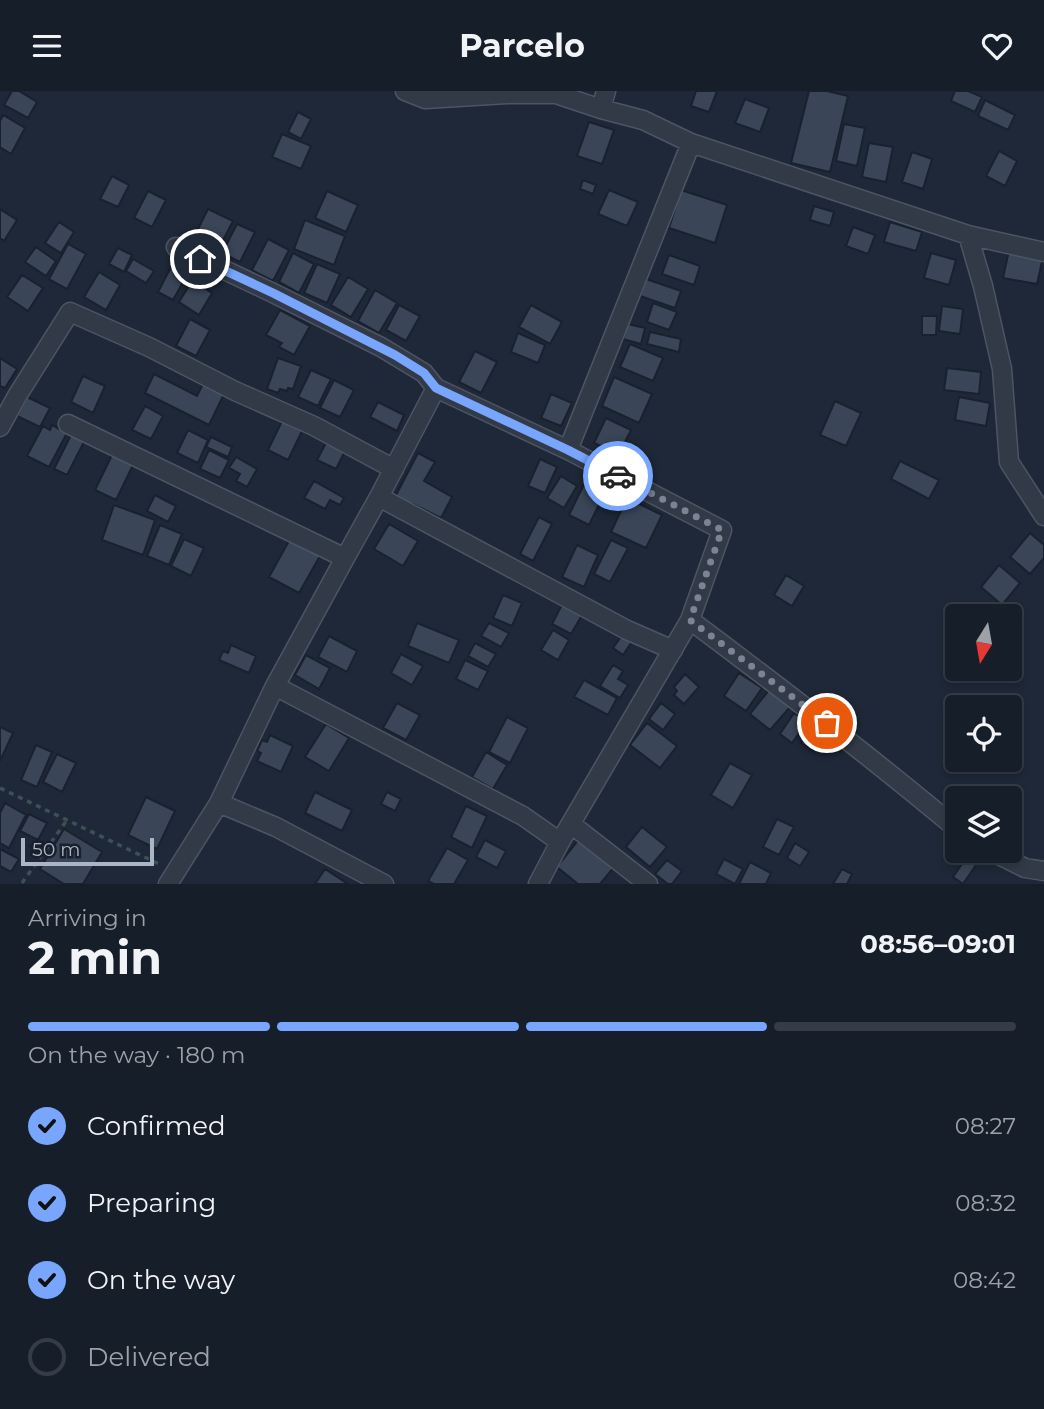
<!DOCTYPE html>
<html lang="en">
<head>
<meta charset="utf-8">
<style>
	:root { --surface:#161e2a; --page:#1f2732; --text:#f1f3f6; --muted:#9ea2a8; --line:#353c47; --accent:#78a6ff }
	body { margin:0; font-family:Montserrat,sans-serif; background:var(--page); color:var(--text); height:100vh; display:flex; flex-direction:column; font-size:26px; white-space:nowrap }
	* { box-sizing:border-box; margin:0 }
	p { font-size:23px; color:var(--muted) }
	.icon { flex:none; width:38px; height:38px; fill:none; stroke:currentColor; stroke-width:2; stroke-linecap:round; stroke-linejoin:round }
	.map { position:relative; height:793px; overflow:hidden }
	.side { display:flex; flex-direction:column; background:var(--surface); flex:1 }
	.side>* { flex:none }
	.needle { width:46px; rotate:191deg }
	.tools { position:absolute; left:945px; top:513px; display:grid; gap:14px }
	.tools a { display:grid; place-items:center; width:77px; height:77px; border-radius:7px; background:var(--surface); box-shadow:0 4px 10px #0003,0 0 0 2px var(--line); font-size:35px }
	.scale { position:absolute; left:21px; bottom:18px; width:133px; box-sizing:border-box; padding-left:7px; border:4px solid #acb5c5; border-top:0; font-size:19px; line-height:24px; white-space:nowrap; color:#acb5c5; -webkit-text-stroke:5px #181f2d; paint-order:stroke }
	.pin { position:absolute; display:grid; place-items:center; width:60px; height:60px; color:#fff; margin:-30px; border:4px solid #fff; border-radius:50%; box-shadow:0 2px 7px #0007 }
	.courier { position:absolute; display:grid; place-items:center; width:70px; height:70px; margin:-35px; border:5px solid #78a6ff; border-radius:50%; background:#fff; color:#222; box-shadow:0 2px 9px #0007 }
	.overview em { font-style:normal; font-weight:700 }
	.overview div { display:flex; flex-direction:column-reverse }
	.overview { display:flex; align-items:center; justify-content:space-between; height:119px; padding:0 28px }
	h1 { font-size:46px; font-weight:700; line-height:52px }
	.bar { display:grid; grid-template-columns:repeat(4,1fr); gap:10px 7px; align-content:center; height:84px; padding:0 28px }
	.bar i { height:9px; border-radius:5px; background:var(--line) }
	.bar .current { background:var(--accent) }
	.bar p { grid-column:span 4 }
	ol { padding:0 28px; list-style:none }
	li { display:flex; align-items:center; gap:21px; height:77px }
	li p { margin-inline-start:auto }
	li .icon { padding:7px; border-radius:50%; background:var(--accent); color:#111; stroke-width:4 }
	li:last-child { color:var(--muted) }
	li i { width:38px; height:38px; border:4px solid var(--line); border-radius:50% }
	header { display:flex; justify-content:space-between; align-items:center; height:91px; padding:0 28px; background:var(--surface); font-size:32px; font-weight:700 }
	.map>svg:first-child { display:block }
</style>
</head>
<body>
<header><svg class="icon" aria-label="menu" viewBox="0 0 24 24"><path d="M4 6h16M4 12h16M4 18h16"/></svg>Parcelo<svg class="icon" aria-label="heart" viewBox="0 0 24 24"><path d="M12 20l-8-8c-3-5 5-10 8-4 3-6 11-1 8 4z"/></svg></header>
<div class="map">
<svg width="1044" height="793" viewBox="0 0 1044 793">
	<rect width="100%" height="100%" fill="#1e2838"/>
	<path fill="#3a4658" stroke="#19212f" stroke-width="2" d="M12,0H19L37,11L28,27L4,14Z
		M696,0H717L709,21L691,15Z
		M809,0H827L848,5L830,81L791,72Z
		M955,0H968L982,6L975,21L951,10Z
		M745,8L769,17L760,41L735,32Z
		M985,9L1015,24L1008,39L978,25Z
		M298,21L311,28L301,48L288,41Z
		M3,24L25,37L11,63L0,56V30Z
		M589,31L614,39L602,73L577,65Z
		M844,33L865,37L857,75L836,70Z
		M282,43L311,55L301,78L272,66Z
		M869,52L893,56L886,91L862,86Z
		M999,60L1017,70L1005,95L986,85Z
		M912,61L932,68L923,98L902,91Z
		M112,85L129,94L118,116L100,108Z
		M583,89L596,94L593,103L580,98Z
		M609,99L638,111L627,135L598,123Z
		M681,99L727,114L715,152L669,137Z
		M148,100L166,109L152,136L134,127Z
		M327,100L358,114L346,141L315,127Z
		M814,115L834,121L830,135L810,129Z
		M0,118L17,129L4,150L0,147Z
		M208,118L233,130L216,163L192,150Z
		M305,129L345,145L334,174L294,158Z
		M59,131L74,141L61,162L45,152Z
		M890,131L922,141L916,160L884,151Z
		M237,133L255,141L240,171L222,162Z
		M853,136L875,144L868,163L846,155Z
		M268,148L289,159L273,190L252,179Z
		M68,153L86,163L67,198L49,188Z
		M36,156L56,170L46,185L25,171Z
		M118,157L132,164L124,181L109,173Z
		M1009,159L1043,166L1037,193L1003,187Z
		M293,162L314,173L299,202L279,191Z
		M931,162L956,169L949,194L924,187Z
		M669,164L700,175L694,194L662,183Z
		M133,168L154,180L146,192L126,180Z
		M317,173L340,183L327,212L304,202Z
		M171,176L187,184L173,209L158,201Z
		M99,181L120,194L106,219L84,206Z
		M22,184L43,197L28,220L7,206Z
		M348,186L368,198L351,226L331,214Z
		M646,188L681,200L675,217L640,205Z
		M192,190L212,202L199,224L179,211Z
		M375,199L397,212L379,242L358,230Z
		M653,212L677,221L669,239L647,231Z
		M399,214L420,225L406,250L386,239Z
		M531,214L562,231L550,253L519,236Z
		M942,215L963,218L960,243L939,240Z
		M280,219L310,235L294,264L279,256L282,252L266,244Z
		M922,225H937L936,244H922Z
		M190,228L210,239L196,265L176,255Z
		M628,233L645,237L641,253L623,248Z
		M650,241L681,248L679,261L647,253Z
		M518,242L545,254L538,272L511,261Z
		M630,253L663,267L653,290L620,276Z
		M475,260L497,271L481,302L459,291Z
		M0,267L17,278L5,297L0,295Z
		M278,267L301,275L293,298L288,297L287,300L280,298L278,302L267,298Z
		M947,277L981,281L979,303L944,299Z
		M311,279L331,288L318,315L298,306Z
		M154,283L197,305L205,289L226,299L209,334L145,302Z
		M83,285L105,295L93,322L71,311Z
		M614,286L652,303L639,332L602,315Z
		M334,289L354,299L340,326L320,317Z
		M551,303L572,312L561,335L541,327Z
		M27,306L50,317L40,336L17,325Z
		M959,306L990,312L986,335L955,329Z
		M835,310L861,322L846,355L820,344Z
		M378,311L404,324L397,340L370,326Z
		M145,315L163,325L151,348L132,339Z
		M606,327L631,339L619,363L594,352Z
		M282,330L302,340L288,369L268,359Z
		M52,334L67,342L49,376L27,365L43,335L50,339Z
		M188,339L208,349L198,372L177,362Z
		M71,344L84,351L67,384L54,378Z
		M211,346L232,356L228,366L206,356Z
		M329,346L347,356L336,378L317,369Z
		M209,359L229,369L220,387L200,378Z
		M113,362L134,372L116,409L95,399Z
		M418,362L435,371L424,390L452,406L441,427L413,413L412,415L395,406Z
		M236,366L257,378L247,396L236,390L240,383L229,377Z
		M540,368L557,376L545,402L528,395Z
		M900,370L939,389L929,408L891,388Z
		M561,385L577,395L564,417L547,407Z
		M588,385L608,395L589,434L569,424Z
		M314,390L344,407L340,414L330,409L325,418L304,407Z
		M155,404L176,415L168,431L147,420Z
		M627,407L662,424L646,457L611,441Z
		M114,414L155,429L143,464L102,449Z
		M539,426L552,433L533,470L520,463Z
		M389,433L418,450L403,475L374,458Z
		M160,434L182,443L169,474L147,465Z
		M1030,442L1044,454V467L1030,483L1010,466Z
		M184,448L204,457L191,485L171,475Z
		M290,448L320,465L299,502L269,486Z
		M611,449L628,457L610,491L594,483Z
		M577,454L598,464L584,496L562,486Z
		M999,474L1020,492L1002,514L981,496Z
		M786,484L804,495L792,515L774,504Z
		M503,504L522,512L512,535L493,527Z
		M565,508L585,519L571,543L552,533Z
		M417,532L459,549L449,572L408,555Z
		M489,532L509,542L501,556L481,545Z
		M553,539L569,549L558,569L541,559Z
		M625,540L635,546L623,564L613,557Z
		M329,545L357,560L347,581L318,566Z
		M475,552L496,563L488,576L468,565Z
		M231,554L256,565L249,582L219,569L223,560L228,562Z
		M401,563L423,575L412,594L391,582Z
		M306,564L330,577L319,598L295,584Z
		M465,569L488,580L478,599L456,588Z
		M613,574L623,580L618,588L628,594L620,607L600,595Z
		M739,582L762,597L746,620L724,605Z
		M685,583L699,596L684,613L674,604L677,600L674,596Z
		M584,589L617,607L608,624L574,606Z
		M770,598L791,615L770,639L750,623Z
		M397,612L420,624L406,649L383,637Z
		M661,612L675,623L663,639L649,628Z
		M794,622L807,631L792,652L780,643Z
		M507,626L528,637L510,672L489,661Z
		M647,632L677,655L660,677L630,654Z
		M813,632L824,640L812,659L801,652Z
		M326,633L349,647L329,680L305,666Z
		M0,636L13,642L0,670Z
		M270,644L293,655L281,681L257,670L261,662L257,660L262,649L267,651Z
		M36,654L52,661L37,696L21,689Z
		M486,661L507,674L493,698L472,686Z
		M57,663L76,672L62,701L43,691Z
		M730,672L752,684L733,717L711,704Z
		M315,701L352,719L342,740L305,722Z
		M387,701L401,708L395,720L381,713Z
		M146,706L175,720L157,758L128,744Z
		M5,712L26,724L9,757L0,752V722Z
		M466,715L487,725L472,757L451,746Z
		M29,723L47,732L38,749L20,740Z
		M777,728L794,736L779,764L763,756Z
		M642,736L667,756L650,776L626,756Z
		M64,738L102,761L83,793H64L40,778Z
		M580,747L615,775L600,793H578L557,776Z
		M485,749L506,760L497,777L476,766Z
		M795,752L809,761L800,775L787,767Z
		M447,757L468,769L454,793H434L428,790Z
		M0,758L19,768L11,781L0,775Z
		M966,767L976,774L963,793L953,786Z
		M724,768L743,778L735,793L716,783Z
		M667,769L682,780L672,793H668L655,783Z
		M750,771L771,782L766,793H739Z
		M325,778L348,793H315Z
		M842,778L852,783L847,793H833Z"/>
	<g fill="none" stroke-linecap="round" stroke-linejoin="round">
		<defs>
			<path id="street" d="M405,0L425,8L507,3H556L601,18L643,29L691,52L968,144L983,195L1002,278L1009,371L1044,425
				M601,18L606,0
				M968,144L1044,161
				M176,156L273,202L381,256L424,282L436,297L379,406L627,539L673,559
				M436,297L568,359
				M68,333L345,467L275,595L219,712L276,736L384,793
				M0,336L17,305L70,221L149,256L235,300L314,335L394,378
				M345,467L379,406
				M690,529C781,597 870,665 957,738
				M275,595L523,725L560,751
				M571,733L648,793
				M991,760L1025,777L1044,780
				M168,793L219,712
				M538,793L560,751L690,529L722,439L568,359L691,52"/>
		</defs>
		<use href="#street" stroke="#4c5563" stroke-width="21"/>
		<path stroke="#3b5153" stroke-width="3.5" stroke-dasharray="5 5" stroke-linecap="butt" d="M0,697L161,774
			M22,792L67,729"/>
		<use href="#street" stroke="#323a48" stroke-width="18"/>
	</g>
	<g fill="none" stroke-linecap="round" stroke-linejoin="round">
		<path stroke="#7a8494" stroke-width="7" stroke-dasharray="0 12.6" d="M618,385L722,439L690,529L827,632"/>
		<path stroke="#78a6ff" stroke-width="9" d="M200,168L273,202L395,264L424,282L436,297L568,359L618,385"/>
	</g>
</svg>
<div class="tools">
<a><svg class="needle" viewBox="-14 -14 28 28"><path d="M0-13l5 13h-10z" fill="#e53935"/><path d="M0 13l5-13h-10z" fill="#9ea2a8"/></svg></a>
<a><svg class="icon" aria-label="locate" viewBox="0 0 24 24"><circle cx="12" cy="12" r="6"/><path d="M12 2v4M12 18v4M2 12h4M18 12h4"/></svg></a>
<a><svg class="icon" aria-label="layers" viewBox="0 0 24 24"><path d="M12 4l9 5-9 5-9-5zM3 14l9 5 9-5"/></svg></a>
</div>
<div class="scale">50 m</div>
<div class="pin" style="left:827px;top:632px;background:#ea580c"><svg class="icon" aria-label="bag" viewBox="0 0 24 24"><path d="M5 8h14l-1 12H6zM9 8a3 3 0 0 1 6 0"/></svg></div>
<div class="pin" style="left:200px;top:168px;background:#1f2937"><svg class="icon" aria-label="home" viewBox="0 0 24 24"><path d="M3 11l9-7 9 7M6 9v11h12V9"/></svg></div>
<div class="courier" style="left:618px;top:385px"><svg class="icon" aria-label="car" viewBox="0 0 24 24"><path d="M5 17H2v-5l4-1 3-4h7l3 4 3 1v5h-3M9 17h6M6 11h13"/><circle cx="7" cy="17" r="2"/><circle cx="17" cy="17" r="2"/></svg></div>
</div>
<section class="side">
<div class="overview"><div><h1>2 min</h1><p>Arriving in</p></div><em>08:56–09:01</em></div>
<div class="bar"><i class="current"></i><i class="current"></i><i class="current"></i><i></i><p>On the way · 180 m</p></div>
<ol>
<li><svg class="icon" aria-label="check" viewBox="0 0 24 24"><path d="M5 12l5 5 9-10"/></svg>Confirmed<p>08:27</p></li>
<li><svg class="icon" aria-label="check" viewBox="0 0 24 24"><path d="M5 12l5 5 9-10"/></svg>Preparing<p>08:32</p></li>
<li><svg class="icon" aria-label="check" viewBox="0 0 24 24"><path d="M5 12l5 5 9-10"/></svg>On the way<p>08:42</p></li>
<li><i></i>Delivered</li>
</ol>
</section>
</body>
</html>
